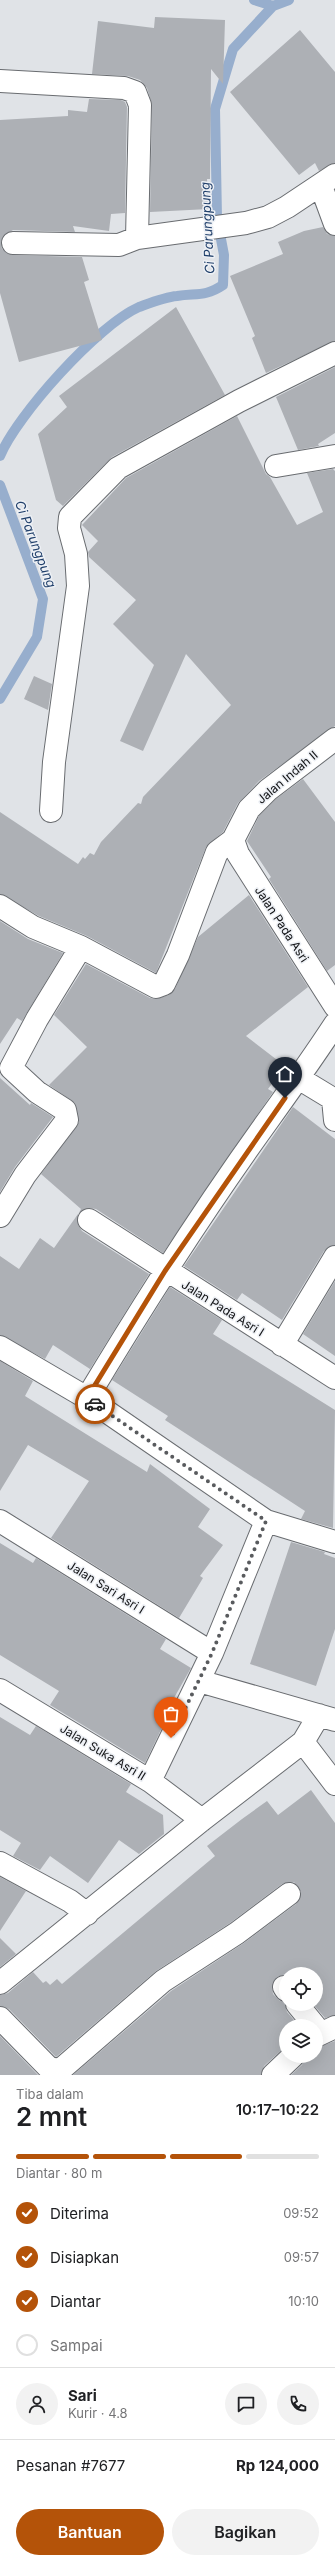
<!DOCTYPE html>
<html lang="id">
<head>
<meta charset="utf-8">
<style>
	:root { --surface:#fff; --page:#f2f2f2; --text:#202124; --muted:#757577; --line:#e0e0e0; --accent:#b45309 }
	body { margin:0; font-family:Inter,sans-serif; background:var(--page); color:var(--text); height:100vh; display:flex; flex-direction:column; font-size:15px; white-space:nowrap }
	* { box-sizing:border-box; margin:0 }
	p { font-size:13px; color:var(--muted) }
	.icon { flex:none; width:22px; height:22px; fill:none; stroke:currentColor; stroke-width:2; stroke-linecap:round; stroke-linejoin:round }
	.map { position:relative; height:2075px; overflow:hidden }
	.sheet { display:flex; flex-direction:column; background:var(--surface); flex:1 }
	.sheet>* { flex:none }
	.controls { position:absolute; left:279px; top:1967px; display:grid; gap:8px }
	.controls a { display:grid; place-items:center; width:44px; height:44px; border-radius:50%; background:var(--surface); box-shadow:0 4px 16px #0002; font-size:20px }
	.pin { position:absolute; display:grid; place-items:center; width:34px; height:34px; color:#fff; margin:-41px -17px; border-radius:50% 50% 50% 0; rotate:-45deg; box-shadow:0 0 4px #0007 }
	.pin .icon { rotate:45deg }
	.courier { position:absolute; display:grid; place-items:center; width:40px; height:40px; margin:-20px; border:3px solid #b45309; border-radius:50%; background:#fff; color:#222; box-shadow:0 1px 5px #0007 }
	.head em { font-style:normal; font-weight:600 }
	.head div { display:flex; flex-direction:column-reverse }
	.head { display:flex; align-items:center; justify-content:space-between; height:68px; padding:0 16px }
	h1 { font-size:26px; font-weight:600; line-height:30px }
	.bar { display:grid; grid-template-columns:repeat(4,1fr); gap:6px 4px; align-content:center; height:48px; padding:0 16px }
	.bar i { height:5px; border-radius:3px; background:var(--line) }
	.bar .active { background:var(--accent) }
	.bar p { grid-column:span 4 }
	.line { display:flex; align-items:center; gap:10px; padding:0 16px; border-top:1px solid var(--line) }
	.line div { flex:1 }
	.round { display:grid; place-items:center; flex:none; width:42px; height:42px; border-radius:21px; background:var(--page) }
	ol { padding:0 16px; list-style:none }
	li { display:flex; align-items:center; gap:12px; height:44px }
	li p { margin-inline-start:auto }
	li .icon { padding:4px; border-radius:50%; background:var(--accent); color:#fff; stroke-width:4 }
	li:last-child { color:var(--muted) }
	li i { width:22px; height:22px; border:2px solid var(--line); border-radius:50% }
	.button { display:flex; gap:8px; margin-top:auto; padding:8px 16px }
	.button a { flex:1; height:46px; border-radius:24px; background:var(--accent); color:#fff; font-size:16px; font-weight:600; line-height:46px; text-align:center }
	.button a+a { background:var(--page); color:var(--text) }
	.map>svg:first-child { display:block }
</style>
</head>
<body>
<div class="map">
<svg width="335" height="2075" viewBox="0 0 335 2075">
	<rect width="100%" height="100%" fill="#e0e3e7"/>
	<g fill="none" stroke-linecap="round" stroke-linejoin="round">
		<path stroke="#97aecd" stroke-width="10" d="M254,0L273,6
			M0,456C17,415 98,325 139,307C150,303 165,297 177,296C197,293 205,297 223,285L224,255L217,218L215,109L233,49L273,6L289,0
			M0,485L43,599L37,637L0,699"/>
	</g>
	<path fill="#adb0b5" d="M155,17L225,20L223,84L211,69L210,179H207L209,209L150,212L152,105L147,88L140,80L128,76L92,74L98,21L154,28Z
		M300,30L335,72V163L319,171L315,163L299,175L230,92Z
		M89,99L121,100L125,102L127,107L125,213L111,214L109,231L73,226L75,232L13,230L3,236L1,243L2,249L12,255L82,257L89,280L84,282L102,340L19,362L0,293V120L68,116V110L87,112Z
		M323,227L327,234L335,236V341L266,373L252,338L255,336L230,276L283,254L278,242L304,231Z
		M176,307L225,395L112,457L63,506L56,500L38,434L67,407L59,396Z
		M335,367V433L318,444L319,446L298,450L276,397Z
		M237,416L266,474L270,477L297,525L323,512L307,473L333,469L335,471V726L259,781L238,803L223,832L206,847L156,973L87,936L39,916L0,894V812L78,864L83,857L85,859L90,853L94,855L101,842L138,803L141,804L143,797L231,705L186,654L143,751L120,741L154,665L113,624L136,600L89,557L88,552L98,541L82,525L126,478Z
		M34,676L52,684L48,710L24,699Z
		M303,779L335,822V965L327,971L269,879L271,877L247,841L259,816L276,799Z
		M249,895L308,987L246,1036L285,1066L268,1089L273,1092L163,1253L96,1209L89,1208L79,1213L81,1209L41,1174L79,1122L75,1103L49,1085L87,1047L54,1015L86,964L150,998L156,999L169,995L175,989L198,937Z
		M0,921L28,939L63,953L22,1021L17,1018L0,1044Z
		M0,1078L30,1105L31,1103L53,1117L15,1167L0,1192Z
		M293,1107L335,1139V1245L324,1251L282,1320L242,1293L237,1300L184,1266Z
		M78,1214V1225L82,1231L149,1274L90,1369L53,1345L45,1359L0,1335V1256L19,1269L40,1238L54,1248Z
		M335,1281V1356L303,1334Z
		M170,1287L222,1320L213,1334L335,1410L333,1528L301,1519L305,1511L165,1420L168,1416L112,1380Z
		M0,1361L33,1381L25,1396L147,1472L150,1464L210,1509L198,1527L223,1545L200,1576L203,1578L179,1618L51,1538L89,1481L28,1445L0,1491Z
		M291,1542L325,1552L324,1554L335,1558V1629L316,1686L250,1664Z
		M0,1543L33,1563L36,1558L166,1639L160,1649L191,1668L166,1712L169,1713L145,1763L50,1705L59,1691L0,1655Z
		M0,1717L30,1735L36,1726L131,1784L126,1792L163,1815L164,1834L139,1854L119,1840L88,1883L50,1856L40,1870L13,1856L21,1843L0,1830Z
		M311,1790L335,1823V2015L325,2018L313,2004H316V1974H286L277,1977L272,1987L273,1994L280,2001L285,2002L287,2012L299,2026H286V2046L264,2066L261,2075H73L171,1991L244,1943L296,1904L301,1892L294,1882L282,1884L230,1923L156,1971L56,2057L9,2009L0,2006V1995L8,1993L33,1972L43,1983L46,1981L50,1985L57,1979L62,1984L215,1856L207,1846L242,1819L267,1801L278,1815Z
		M0,1877L26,1891L0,1931Z
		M0,1938L16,1954L0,1967Z
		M0,2036L38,2075H0Z
		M335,2041V2075H291L302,2065L305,2056H316V2048Z"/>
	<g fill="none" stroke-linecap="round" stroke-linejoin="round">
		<defs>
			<path id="street" d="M0,81L124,88L135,92L140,105L137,238
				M321,186L335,224
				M13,243L119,245L137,238L246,223L268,217L287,207L335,175
				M276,466L335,456
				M51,811L54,762L78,586L76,554L69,528L70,517L118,468L239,401L335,353
				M233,840L238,854L335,1006
				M0,906L33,927L81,947L156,987L164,984L178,955L217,852L233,840L249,809L268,790L335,739
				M300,1079L333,1099
				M333,1099L335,1120
				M0,1216L25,1175L67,1120L65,1110L37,1092L11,1068L37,1019L81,947
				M89,1220L335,1378
				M282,1345L335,1257
				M0,1347L87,1398L266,1521L335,1542
				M87,1398C144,1303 204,1209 269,1119C292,1087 314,1056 335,1024
				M0,1521L212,1653
				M199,1681L335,1720
				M0,1690L150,1781L202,1820
				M303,1742L335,1784
				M150,1781L212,1653L266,1521
				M0,1863L70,1901L87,1914
				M0,1983L202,1820L303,1742L319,1715
				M284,1987L286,1990
				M297,2004L315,2026
				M0,2018L48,2067L59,2071L163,1981L237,1933L289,1894
				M316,2036L335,2027
				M273,2075L293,2056"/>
		</defs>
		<use href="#street" stroke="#696c70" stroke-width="24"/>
		<use href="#street" stroke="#fff" stroke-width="22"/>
	</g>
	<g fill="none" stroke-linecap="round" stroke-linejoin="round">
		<path stroke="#595b5e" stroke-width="4" stroke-dasharray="0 7.2" d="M95,1404L266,1521L212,1653L171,1738"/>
		<path stroke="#b45309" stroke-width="5" d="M95,1404L87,1398L165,1271L285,1098"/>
	</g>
	<g text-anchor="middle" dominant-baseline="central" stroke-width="3" stroke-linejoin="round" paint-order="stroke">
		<g font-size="12" fill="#111214" stroke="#edf0f5">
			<text transform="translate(287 777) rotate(-40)">Jalan Indah II</text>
			<text transform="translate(282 924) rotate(57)">Jalan Pada Asri</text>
			<text transform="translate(223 1308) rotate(32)">Jalan Pada Asri I</text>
			<text transform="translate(106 1587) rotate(32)">Jalan Sari Asri I</text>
			<text transform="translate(103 1752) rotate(31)">Jalan Suka Asri II</text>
		</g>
		<g font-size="13" font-style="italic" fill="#21406b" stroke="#edf0f5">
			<text transform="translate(207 228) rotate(-93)">Ci Parungpung</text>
			<text transform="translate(36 544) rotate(69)">Ci Parungpung</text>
		</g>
	</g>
</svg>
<div class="controls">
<a><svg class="icon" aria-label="locate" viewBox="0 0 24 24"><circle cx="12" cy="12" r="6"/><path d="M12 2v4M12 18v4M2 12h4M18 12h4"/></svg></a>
<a><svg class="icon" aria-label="layers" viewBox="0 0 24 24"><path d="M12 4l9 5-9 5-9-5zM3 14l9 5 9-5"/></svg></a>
</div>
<div class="pin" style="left:171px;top:1738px;background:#ea580c"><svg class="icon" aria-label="bag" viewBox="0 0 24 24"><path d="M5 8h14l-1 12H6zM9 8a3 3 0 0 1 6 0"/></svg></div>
<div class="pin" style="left:285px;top:1098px;background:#1f2937"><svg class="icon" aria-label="home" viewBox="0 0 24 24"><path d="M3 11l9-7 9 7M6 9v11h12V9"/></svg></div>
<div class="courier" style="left:95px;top:1404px"><svg class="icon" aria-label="car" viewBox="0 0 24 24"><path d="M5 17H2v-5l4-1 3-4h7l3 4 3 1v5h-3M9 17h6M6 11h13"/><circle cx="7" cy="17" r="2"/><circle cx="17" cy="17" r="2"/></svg></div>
</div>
<section class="sheet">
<div class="head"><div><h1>2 mnt</h1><p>Tiba dalam</p></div><em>10:17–10:22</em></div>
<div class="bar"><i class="active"></i><i class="active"></i><i class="active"></i><i></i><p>Diantar · 80 m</p></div>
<ol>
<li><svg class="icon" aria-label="check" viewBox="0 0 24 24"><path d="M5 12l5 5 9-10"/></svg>Diterima<p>09:52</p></li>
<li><svg class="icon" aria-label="check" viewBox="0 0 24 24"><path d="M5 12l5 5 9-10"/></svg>Disiapkan<p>09:57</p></li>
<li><svg class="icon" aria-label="check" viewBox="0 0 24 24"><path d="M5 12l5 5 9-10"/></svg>Diantar<p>10:10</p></li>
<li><i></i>Sampai</li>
</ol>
<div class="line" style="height:72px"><a class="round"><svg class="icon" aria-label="person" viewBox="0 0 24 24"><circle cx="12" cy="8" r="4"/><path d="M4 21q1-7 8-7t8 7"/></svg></a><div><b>Sari</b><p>Kurir · 4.8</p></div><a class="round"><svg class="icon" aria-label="chat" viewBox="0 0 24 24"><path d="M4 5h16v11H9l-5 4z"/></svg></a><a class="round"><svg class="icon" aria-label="phone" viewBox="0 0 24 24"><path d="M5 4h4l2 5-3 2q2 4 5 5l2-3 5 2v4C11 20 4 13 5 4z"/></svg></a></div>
<div class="line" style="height:52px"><div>Pesanan #7677</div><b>Rp 124,000</b></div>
<div class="button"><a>Bantuan</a><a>Bagikan</a></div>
</section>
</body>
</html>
